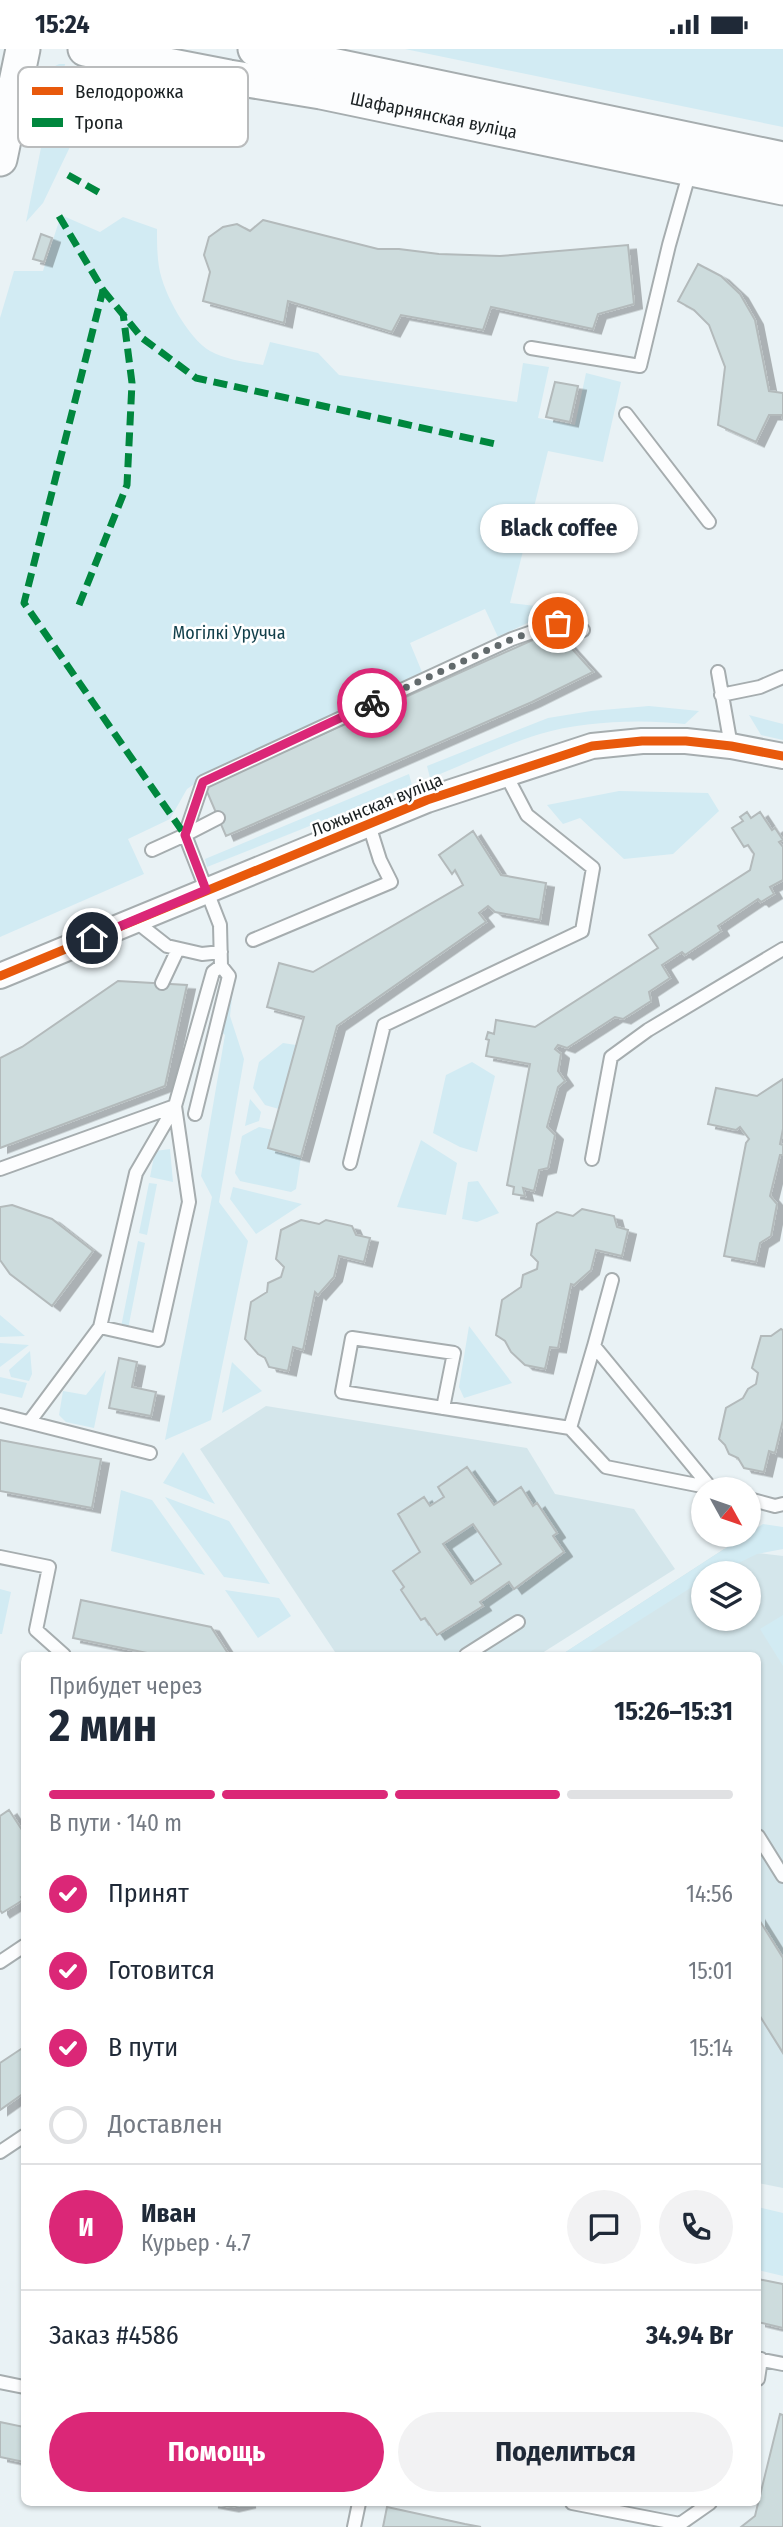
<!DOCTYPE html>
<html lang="ru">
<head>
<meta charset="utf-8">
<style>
	:root { --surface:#fff; --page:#f2f2f3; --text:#1f2937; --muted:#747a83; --line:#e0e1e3; --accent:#db2777 }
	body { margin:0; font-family:"Fira Sans Condensed",sans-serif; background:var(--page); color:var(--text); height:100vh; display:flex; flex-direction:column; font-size:26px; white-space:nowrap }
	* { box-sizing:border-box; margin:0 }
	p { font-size:23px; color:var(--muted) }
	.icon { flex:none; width:38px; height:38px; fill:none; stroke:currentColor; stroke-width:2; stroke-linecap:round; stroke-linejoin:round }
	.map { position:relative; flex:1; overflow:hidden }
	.panel { position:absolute; left:21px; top:1603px; width:740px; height:854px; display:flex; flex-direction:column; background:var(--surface); border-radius:10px; box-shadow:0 2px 5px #0004 }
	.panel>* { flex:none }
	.needle { width:46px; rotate:130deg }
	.buttons { position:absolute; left:691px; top:1428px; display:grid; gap:14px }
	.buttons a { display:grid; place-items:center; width:70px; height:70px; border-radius:50%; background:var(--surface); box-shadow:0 2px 5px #0004; font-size:35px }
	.pin { position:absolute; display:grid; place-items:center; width:60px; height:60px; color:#fff; margin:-30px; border:4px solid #fff; border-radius:50%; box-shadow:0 2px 7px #0007 }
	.courier { position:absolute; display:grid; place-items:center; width:70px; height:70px; margin:-35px; border:5px solid #db2777; border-radius:50%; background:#fff; color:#222; box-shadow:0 2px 9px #0007 }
	.bubble { position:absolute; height:49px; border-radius:24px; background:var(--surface); box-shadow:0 2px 5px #0004; font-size:23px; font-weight:700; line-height:49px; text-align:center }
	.overview em { font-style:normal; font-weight:700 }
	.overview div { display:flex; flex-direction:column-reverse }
	.overview { display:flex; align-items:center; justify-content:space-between; height:119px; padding:0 28px }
	h1 { font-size:46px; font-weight:700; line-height:52px }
	.bar { display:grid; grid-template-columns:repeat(4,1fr); gap:10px 7px; align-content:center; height:84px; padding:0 28px }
	.bar i { height:9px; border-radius:5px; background:var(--line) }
	.bar .active { background:var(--accent) }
	.bar p { grid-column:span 4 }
	.line { display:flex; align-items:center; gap:18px; padding:0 28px; border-top:2px solid var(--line) }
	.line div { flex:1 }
	.round { display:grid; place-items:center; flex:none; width:74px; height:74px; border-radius:37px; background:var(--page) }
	ol { padding:0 28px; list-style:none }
	li { display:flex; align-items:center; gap:21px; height:77px }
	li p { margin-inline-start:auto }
	li .icon { padding:7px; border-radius:50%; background:var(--accent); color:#fff; stroke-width:4 }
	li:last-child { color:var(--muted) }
	li i { width:38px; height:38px; border:4px solid var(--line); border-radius:50% }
	.primary-button { display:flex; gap:14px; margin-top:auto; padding:14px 28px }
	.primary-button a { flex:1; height:80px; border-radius:42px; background:var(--accent); color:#fff; font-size:28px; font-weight:700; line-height:80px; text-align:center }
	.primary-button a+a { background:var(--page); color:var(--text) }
	.status { display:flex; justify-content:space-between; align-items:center; height:49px; padding:0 35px; background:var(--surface); direction:ltr }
	.status svg { height:19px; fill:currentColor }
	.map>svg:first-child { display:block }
</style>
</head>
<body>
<div class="status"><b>15:24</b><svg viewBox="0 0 49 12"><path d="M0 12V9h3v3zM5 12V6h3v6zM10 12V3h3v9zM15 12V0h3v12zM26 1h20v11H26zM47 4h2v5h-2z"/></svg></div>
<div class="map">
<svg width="783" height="2478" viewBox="0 0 783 2478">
	<defs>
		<filter id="shadow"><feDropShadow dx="8" dy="4.5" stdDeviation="0" flood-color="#0004"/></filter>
	</defs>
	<rect width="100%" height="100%" fill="#e9f2f5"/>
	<path fill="#d4e6eb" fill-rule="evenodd" d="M266,1357L527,1399L555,1445L634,1460L675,1520L539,1606H337L200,1400Z
		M724,1500L783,1507V2139L758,2134V1606H561ZM704,1524H749V1570H704Z"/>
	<path fill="#d2ebf3" d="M405,0H783V78Z
		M59,15H65L62,32L39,47L32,46C37,30 44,22 59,15Z
		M75,49L92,52L43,154L26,173L47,69Z
		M61,166L100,183L123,168L157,180C157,192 157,206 159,218C163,244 188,289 210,302C227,311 245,313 263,316L270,293L318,304L339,326L517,353L523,314L549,318L538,369L575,376L586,324L621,333L603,413L548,402L510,554L545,558L544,566L498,588L485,560L410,594L422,623L215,721L187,740L170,770L128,790L144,825L0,888V269L14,222H43Z
		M649,657L699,662L685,675C641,670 583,672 540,685C503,696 466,715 430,729L427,717L548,669L591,662Z
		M749,666L783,675V691L761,686Z
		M409,725L412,736L207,818L205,810Z
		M619,742L708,744L719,762L673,805L624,810L580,769L563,775L547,756Z
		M235,921L230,967L244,1010L219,1153L248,1192L211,1371L165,1391L212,1148L201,1127L225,986L220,982L228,928Z
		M283,994L296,996L279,1060L265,1056L253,1039L259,1013Z
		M472,1013L495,1027L477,1103L460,1098L433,1084L446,1026Z
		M250,1050L261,1063L259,1072L245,1077Z
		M259,1078L273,1081L269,1099L301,1108L296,1140L291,1143L240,1132L235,1124L242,1087Z
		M421,1091L457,1114L446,1166L397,1158Z
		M170,1100L173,1133L150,1128L155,1102Z
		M478,1132L499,1164L477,1173L462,1170L468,1133Z
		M149,1134L157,1135L147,1186L139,1184Z
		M233,1138L302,1155L256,1185L230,1150Z
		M138,1192L145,1194L128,1280L121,1278Z
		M0,1266L25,1287L0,1288Z
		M469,1277L512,1334L464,1349L459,1338Z
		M0,1294L29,1296L0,1318Z
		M30,1302L32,1325L29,1332L11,1328L9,1321Z
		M232,1313L262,1342L222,1364Z
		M106,1321L94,1379L66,1373L59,1366L63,1342L86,1346Z
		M0,1328L27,1334L22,1349L0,1344Z
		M183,1403L215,1455L163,1434Z
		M121,1441L152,1451L205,1526L111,1502Z
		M165,1448L229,1472L270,1535L224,1528Z
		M763,1475L783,1478V1500L757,1505L718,1524H704L703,1531L585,1606H561Z
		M0,1540L11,1543L2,1585H0Z
		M225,1541L279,1549L291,1567L258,1589Z
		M783,1566V1617L760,1580Z
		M758,2158L783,2164V2227L758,2221Z"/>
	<path fill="#cddcdd" stroke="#b3babb" stroke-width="2" fill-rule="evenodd" filter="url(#shadow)" d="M263,171L378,200H399L439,205L500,207L628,196L634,255L598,265L593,280L491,258L483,281L401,266L392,283L288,252L284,274L203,252L210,223L204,206L209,188L223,178L237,175L250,182Z
		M41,185L52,189L44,213L33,210Z
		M698,215L721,227L740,245L755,271L769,342L783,344V370L782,366H769L756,393L718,376L725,318L709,276L694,261L678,252Z
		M555,333L578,337L570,373L546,368Z
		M555,581L593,623L532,653L226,787L205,738Z
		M747,763L751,769L760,763L772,781L775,779L783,791L779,793L783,798V831L770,838L774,845L761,853L758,850L718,877L721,882L685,906L682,903L662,916L670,929L649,943L651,952L623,970L615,968L567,999L558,996L555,1000L561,1005L558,1022L565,1032L558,1038L547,1078L555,1086L548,1119L539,1121L534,1142L523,1139L525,1147L513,1145L514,1138L507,1136L530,1015L486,1007L489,991L486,990L488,983L494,985L496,971L535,978L658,899L649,886L750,821L754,805L748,796L744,798L732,779L743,772L740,768Z
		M473,782L501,826L546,834L540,871L495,863L488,857L479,864L486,873L337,977L301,1108L268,1099L304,968L267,958L279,914L313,923L463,836L455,821L452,825L439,806Z
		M118,932L187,936L165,1037L0,1099V1009L22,998Z
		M783,1030V1080L780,1095L783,1096V1106H780L770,1147L777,1155L771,1187L760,1194L756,1213L724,1207L746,1094L749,1090L740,1078L736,1081L708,1075L716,1039L757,1047Z
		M12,1156L52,1170L93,1202L52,1257L10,1225L0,1211V1158Z
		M582,1160L614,1167L617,1178L628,1181L622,1207L596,1201L591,1221L574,1236L571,1235L558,1299L550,1298L545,1320L525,1316L511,1303L505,1292L496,1286L502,1251L521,1238L523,1226L537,1220L538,1213L531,1206L537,1175L557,1163L573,1167Z
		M301,1171L319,1175L326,1171L352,1177L356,1186L370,1189L364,1213L339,1207L334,1228L318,1246L315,1243L303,1301L293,1298L288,1322L269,1318L265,1309L258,1305L245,1290L251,1253L267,1243L268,1234L281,1228L284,1218L276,1210L281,1181Z
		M781,1280L783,1281V1371L775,1404L769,1402L764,1423L744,1419L738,1409L729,1405L725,1396L719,1390L726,1359L743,1349L748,1340L756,1335L758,1324L752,1319L761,1287H771Z
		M119,1309L137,1313L132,1338L156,1343L151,1367L109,1359Z
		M0,1391L101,1410L92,1459L0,1442Z
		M467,1418L494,1456L521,1438L533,1457L537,1454L557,1484L553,1487L564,1503L514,1540L509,1533L480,1553L483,1557L437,1586L425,1569L421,1571L401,1541L404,1538L393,1522L420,1503L398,1465L424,1448L430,1457L444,1448L438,1438ZM473,1475L501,1515L471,1535L443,1495Z
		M81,1551L211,1578L229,1606H157L73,1589Z
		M9,1761L22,1781L24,1780V1846L21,1848L23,1851L2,1864L0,1861V1767Z
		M758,1869L783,1909V2004L758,1964Z
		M24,1998V2044L0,2061V2014Z
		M758,2230L783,2235V2279L758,2273Z
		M780,2365L783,2366V2478H741L755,2467Z
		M0,2373L24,2378V2413L0,2408Z
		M210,2454H248L231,2458Z
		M387,2458L465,2475L481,2478H383Z"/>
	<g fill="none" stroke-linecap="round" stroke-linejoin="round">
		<defs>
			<path id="lane" d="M531,299L640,317L669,196L690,122
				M626,365L709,473
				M563,589L583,581
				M718,623L731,697
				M721,646L760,638L783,628
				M185,786L203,733L512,590L558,574
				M185,786L218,769
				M152,801L185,786L220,876L221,917L229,927L195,1065
				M134,871L167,897L202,905L221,903
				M253,891L391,833L380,811L369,776
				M162,934L178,900
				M592,1110L611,1008L648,981L783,900
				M350,1114L384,976L582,882L593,819L527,766L505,724
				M0,1120L175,1057
				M100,1278L158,1291L189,1153L175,1057
				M594,1297L612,1231
				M443,1359L454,1304L352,1289L342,1343L570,1379L606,1418L717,1440
				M0,1366L150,1404
				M30,1372L100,1278L136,1124L175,1057L213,923L221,917
				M570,1379L594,1297L710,1438
				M749,1450L775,1457L783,1455
				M0,1508L49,1518L36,1581L64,1606
				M466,1606L518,1573
				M758,1787L783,1827
				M0,1913L24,1897
				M0,2103L24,2087
				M758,2310L783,2315
				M758,2330L761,2310
				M0,2333L24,2338
				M572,2454L680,2475L710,2454
				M354,2478L359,2454"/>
			<path id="street" d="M0,927L427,751L592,697L642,692H686L731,697L783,707"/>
			<g id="secondary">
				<path id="s1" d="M85,0L229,28L321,43L783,139"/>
				<path d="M255,0L783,110"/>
				<path d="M0,110L23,0"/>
			</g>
		</defs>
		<use href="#lane" stroke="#a6adaf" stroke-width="16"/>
		<use href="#street" stroke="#a6adaf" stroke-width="28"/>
		<use href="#secondary" stroke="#a6adaf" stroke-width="37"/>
		<use href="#lane" stroke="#fcfdfe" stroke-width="12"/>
		<use href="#street" stroke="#fcfdfe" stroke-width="24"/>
		<use href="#secondary" stroke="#fcfdfe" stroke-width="33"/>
		<path stroke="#00873e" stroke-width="7" stroke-dasharray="14 7" stroke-linecap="butt" d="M95,66L149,36
			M68,126L100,144
			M59,167L103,241L24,554L185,786
			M103,241L142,289L196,329L500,396
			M79,556L127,436L132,334L123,264"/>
		<defs>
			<path id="cycleway" d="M0,927L427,751L592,697L642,692H686L731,697L783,707"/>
		</defs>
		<use href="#cycleway" stroke="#fff" stroke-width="13"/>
		<use href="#cycleway" stroke="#e8590c" stroke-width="9"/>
	</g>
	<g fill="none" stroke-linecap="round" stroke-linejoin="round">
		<path stroke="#626a6c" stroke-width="7" stroke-dasharray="0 12.6" d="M372,654L512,590L558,574"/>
		<path stroke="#db2777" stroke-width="9" d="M92,889L206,841L185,786L203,733L372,654"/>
	</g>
	<g text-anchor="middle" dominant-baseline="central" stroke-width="5" stroke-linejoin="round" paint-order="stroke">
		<g font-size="18" fill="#1a2022" stroke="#fff">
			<text stroke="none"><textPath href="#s1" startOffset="355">Шафарнянская вуліца</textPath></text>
			<text transform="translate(377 756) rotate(-22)">Ложынская вуліца</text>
		</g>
		<g font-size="18" fill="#113f4a" stroke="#fff">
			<text x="229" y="584">Могілкі Уручча</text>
		</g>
	</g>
	<rect x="18" y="18" width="230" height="80" rx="10" fill="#fff" stroke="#babcbd" stroke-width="2"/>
	<rect x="32" y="38" width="31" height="8" fill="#e8590c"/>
	<rect x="32" y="69" width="31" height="9" fill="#00873e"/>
	<g font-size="19" fill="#1a2022">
		<text x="75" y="49">Велодорожка</text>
		<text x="75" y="80">Тропа</text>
	</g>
</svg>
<div class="buttons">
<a><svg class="needle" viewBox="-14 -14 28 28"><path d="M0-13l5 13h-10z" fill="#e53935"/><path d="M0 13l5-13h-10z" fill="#747a83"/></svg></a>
<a><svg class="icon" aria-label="layers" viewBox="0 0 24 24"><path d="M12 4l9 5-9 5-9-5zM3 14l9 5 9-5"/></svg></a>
</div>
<div class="pin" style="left:558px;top:574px;background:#ea580c"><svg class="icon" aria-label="bag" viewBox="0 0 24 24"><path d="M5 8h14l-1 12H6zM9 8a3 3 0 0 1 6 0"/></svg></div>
<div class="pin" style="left:92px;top:889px;background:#1f2937"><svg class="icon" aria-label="home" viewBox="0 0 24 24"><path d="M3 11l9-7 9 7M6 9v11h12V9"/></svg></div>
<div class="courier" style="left:372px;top:654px"><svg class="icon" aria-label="bike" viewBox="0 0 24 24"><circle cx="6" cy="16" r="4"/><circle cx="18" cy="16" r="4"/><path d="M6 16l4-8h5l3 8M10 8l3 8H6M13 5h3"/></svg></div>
<div class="bubble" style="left:480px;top:455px;width:158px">Black coffee</div>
<section class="panel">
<div class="overview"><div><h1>2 мин</h1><p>Прибудет через</p></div><em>15:26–15:31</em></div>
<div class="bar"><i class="active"></i><i class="active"></i><i class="active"></i><i></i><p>В пути · 140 m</p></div>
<ol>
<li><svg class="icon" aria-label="check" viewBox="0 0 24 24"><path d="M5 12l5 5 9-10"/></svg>Принят<p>14:56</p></li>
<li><svg class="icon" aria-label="check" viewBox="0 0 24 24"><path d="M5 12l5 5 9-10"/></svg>Готовится<p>15:01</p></li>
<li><svg class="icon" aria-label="check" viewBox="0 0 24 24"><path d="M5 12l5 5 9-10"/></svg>В пути<p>15:14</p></li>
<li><i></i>Доставлен</li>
</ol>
<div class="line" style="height:126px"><b class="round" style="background:var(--accent);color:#fff">И</b><div><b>Иван</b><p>Курьер · 4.7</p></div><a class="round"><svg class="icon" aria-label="chat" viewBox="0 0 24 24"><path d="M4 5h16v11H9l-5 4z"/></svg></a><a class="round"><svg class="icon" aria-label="phone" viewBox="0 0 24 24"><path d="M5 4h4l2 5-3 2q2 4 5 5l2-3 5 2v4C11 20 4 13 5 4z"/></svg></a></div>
<div class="line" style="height:91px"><div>Заказ #4586</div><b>34.94 Br</b></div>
<div class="primary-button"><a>Помощь</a><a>Поделиться</a></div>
</section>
</div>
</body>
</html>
